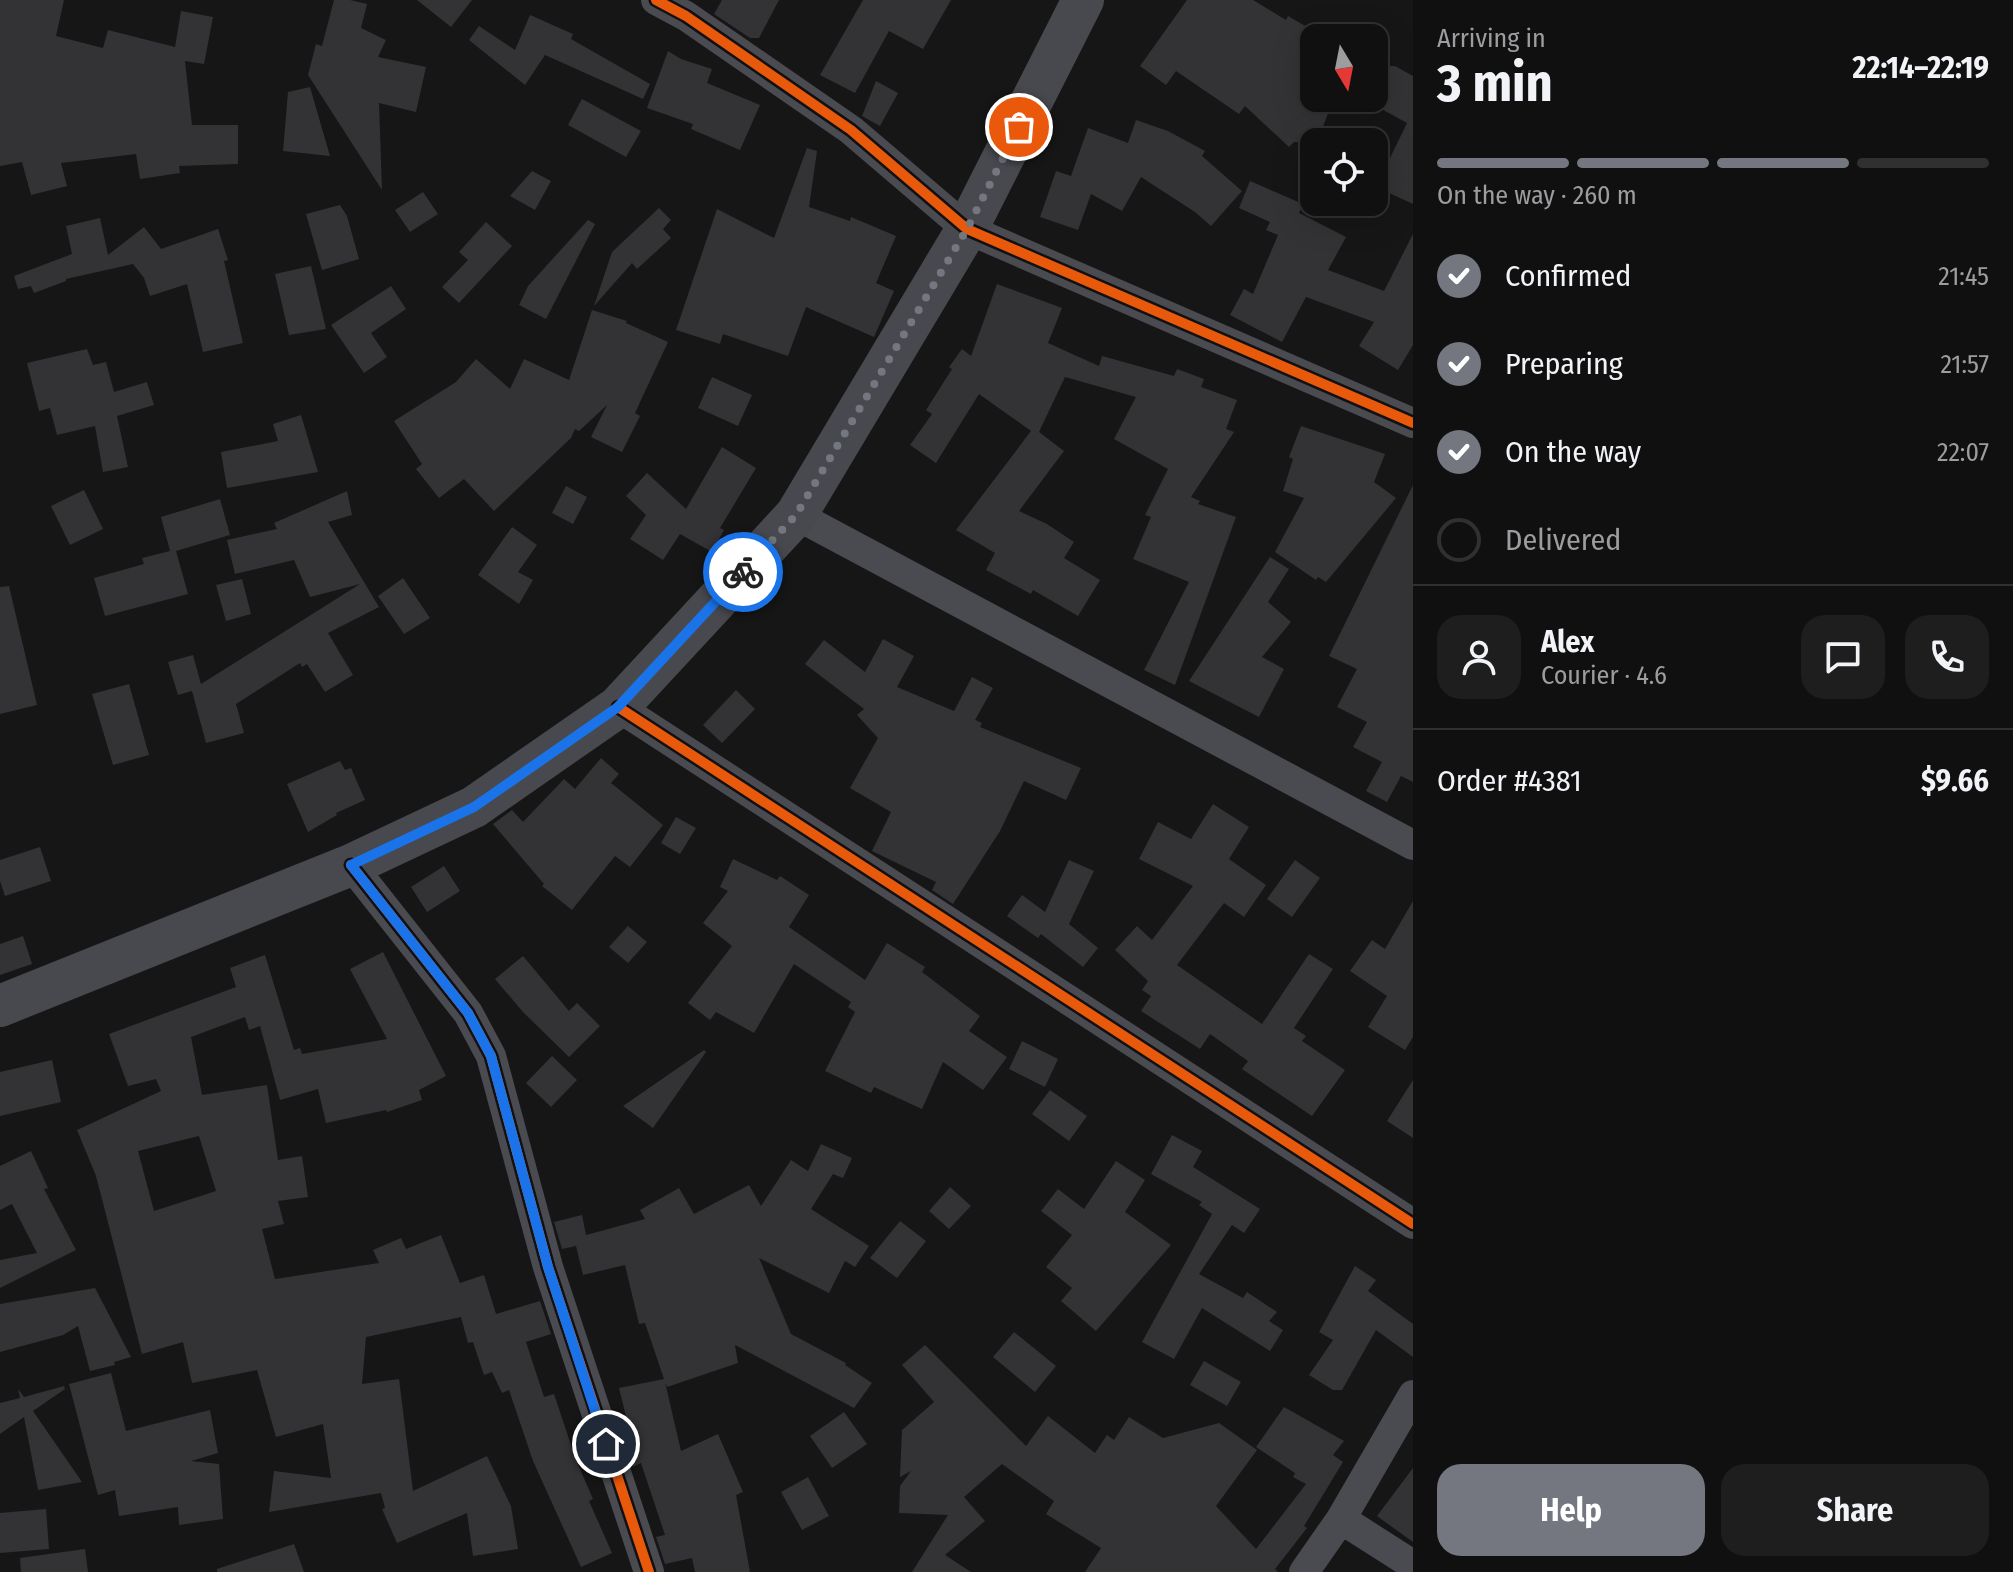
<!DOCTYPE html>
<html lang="en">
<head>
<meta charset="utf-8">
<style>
	:root { --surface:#101011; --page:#1e1e1f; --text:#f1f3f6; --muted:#9c9d9f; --line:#303031; --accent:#747680 }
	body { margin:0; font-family:"Fira Sans Condensed",sans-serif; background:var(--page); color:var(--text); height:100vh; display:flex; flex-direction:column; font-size:30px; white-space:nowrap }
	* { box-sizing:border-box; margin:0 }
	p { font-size:26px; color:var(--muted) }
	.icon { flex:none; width:44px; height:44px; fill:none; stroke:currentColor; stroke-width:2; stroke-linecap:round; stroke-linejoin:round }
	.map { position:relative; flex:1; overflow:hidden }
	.side { display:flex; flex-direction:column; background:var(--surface); width:600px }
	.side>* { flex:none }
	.needle { width:52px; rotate:170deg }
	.controls { position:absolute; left:1300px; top:24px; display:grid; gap:16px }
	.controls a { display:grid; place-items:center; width:88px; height:88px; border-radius:16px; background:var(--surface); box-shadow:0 8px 32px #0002,0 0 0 2px var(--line); font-size:40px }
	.pin { position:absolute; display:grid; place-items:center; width:68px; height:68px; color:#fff; margin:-34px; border:4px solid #fff; border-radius:50%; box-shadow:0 2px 8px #0007 }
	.courier { position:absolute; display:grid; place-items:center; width:80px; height:80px; margin:-40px; border:6px solid #1a73e8; border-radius:50%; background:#fff; color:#222; box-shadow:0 2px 10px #0007 }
	.headline em { font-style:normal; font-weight:700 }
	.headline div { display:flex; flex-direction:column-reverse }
	.headline { display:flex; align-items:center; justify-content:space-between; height:136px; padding:0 24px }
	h1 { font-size:52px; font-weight:700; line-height:60px }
	.bar { display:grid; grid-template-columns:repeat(4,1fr); gap:12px 8px; align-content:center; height:96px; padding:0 24px }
	.bar i { height:10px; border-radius:6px; background:var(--line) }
	.bar .active { background:var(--accent) }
	.bar p { grid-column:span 4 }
	.line { display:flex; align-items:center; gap:20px; padding:0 24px; border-top:2px solid var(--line) }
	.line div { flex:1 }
	.round { display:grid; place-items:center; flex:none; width:84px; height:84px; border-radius:24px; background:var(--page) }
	ol { padding:0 24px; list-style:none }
	li { display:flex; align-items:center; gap:24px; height:88px }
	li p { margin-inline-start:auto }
	li .icon { padding:8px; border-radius:50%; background:var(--accent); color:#fff; stroke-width:4 }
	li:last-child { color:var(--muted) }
	li i { width:44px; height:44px; border:4px solid var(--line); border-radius:50% }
	.action { display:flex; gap:16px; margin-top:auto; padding:16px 24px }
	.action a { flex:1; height:92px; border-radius:24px; background:var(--accent); color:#fff; font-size:32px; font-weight:700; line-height:92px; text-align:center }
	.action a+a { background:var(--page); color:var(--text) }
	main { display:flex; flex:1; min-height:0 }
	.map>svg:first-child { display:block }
</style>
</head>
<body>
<main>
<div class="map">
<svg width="1413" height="1572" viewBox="0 0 1413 1572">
	<rect width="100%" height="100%" fill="#161617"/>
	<path fill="#333335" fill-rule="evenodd" d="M0,0H64L56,36L103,48L108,30L175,47L181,11L213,17L204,64L185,61L192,125H238V164L179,166L180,173L140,179L136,154L61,163L67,186L31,195L22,162L0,166Z
		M334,0H350L367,4L361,28L386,40L378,57L426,67L416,112L379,103L382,190L308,75L316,44L322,46Z
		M417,0H472L451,27Z
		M722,0H779L759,38H750L714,14Z
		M863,0H951L923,49L889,31L855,93L820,75Z
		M1187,0H1253L1286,20L1288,16L1314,31V57L1303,76L1314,80V98H1334L1317,142H1294L1289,147L1245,106L1239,114L1176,71L1166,85L1140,66Z
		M530,15L573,34L571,39L650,84L643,99L545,55L525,85L469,40L479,26L515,50Z
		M668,51L681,59L712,69L707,83L760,105L740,150L691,129L693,124L647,108Z
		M1386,66H1395L1413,76V204L1376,187L1407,123L1367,101L1368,98H1374V88Z
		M876,81L898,93L880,126L862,116Z
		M310,87L330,156L283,151L288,92Z
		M582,99L641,131L626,157L568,125Z
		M1136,120L1168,131L1205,151L1202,156L1242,191L1211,226L1195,212L1141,177L1122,211L1091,194L1078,230L1040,217L1056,171L1071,176L1088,128L1128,143Z
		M807,148L817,151L809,207L850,221L851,217L896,236L876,283L894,291L874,337L806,307L788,356L723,334L720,344L676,330L717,209L774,238Z
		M532,171L551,181L535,210L510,196Z
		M1250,181L1303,204L1299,213L1346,237L1328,270L1384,291L1413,234V345L1398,370L1359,346L1374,322L1306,297L1282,342L1230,315L1244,289L1253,294L1278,235L1266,230L1270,222L1239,208Z
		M423,192L438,214L410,232L395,210Z
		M340,205L347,216L359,259L322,270L306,214Z
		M659,208L671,220L663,229L671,238L637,269L632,263L594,306L612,252Z
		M100,218L108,255L144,227L161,249L218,229L228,260L224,261L243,343L203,352L187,284L150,296L144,278L133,264L66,279V281L34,293L31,286L18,289L14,276L72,254L66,226Z
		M588,220L595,224L546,319L519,305L528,286Z
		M486,222L512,246L459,303L442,287L468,260L459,252Z
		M311,266L326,329L289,335L275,274Z
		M997,284L1062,308L1048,343L1099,366L1102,356L1174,376L1177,369L1204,379L1201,387L1237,400L1226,429L1234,432L1191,497L1200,501L1198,504L1236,517L1175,685L1144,670L1189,582L1133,559L1151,517L1145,515L1168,469L1114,439L1136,397L1065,377L1039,432L1064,451L1019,511L1047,524L1074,542L1064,558L1100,580L1078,616L1033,590L1031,594L986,570L995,553L956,530L1031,431L979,394L936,463L910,445L932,414L926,410L952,369L949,367L962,349L971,356Z
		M391,286L406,309L371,333L387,357L364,373L331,325Z
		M592,310L627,321L626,323L668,342L635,413L640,416L622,452L591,437L607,405L579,431L575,429L571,438L494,511L464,479L439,498L416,469L422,464L394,421L456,382L476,359L510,389L524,359L569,380Z
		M87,349L93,365L106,362L114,392L147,382L154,405L117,416L128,467L103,472L95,426L57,435L50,408L39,411L27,363Z
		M712,377L752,395L738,426L698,408Z
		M301,415L318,472L227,488L221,452L278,441L273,424Z
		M1301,426L1385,454L1374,482L1396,498L1326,582L1318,577L1316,580L1275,552L1304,498L1283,491L1293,459L1289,457Z
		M722,447L756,468L720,528L724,530L712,552L680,534L663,560L630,539L646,515L626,496L647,473L686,509Z
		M1413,485V782L1401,776L1387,802L1366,791L1382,762L1353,747L1367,722L1337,707L1357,669L1329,656Z
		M566,486L587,497L573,524L552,513Z
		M84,490L103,529L70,545L51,506Z
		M347,491L352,515L328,522L379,607L328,633L353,675L325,692L307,664L302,667L300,663L236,704L244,733L206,743L192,691L178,695L168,662L193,655L201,684L360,584L310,597L294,560L235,574L227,540L277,529L274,523Z
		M220,499L230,535L176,551L188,594L105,616L94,578L144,564L142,558L170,551L161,517Z
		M512,527L537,545L518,572L533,580L519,604L478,575Z
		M1270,557L1289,569L1268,602L1291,622L1262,657L1284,669L1259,717L1189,681Z
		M403,578L430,618L404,634L378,596Z
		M242,579L251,614L226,621L216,585Z
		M9,586L37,705L0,714V587Z
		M883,639L914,656L897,687L954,711L972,677L993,688L975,720L982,723L980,727L1081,768L1066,800L1024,781L1000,831L953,904L932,890L936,882L872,851L891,812L850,788L878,738L857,715L864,709L805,664L824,640L865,672Z
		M129,684L149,755L113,765L92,694Z
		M736,690L755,709L722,743L703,725Z
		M601,758L619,774L611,783L663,825L630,867L615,856L572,910L542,886L544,884L493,824L512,810L523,822L564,779L575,789Z
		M340,761L345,770L351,768L365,800L336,813L337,815L308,832L287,784Z
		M1213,804L1249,827L1229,859L1266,885L1244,917L1224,903L1177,965L1262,1024L1309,954L1333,969L1294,1028L1306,1036L1302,1041L1345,1070L1312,1116L1242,1069L1248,1061L1210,1034L1200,1049L1141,1011L1151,996L1142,990L1148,981L1115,950L1137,926L1152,940L1193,886L1139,859L1158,822L1191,839Z
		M676,817L696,828L680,854L661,843Z
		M40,847L51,881L5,896L0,881V860Z
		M733,859L777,880L780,876L809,895L789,927L865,980L887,943L925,967L922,972L980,1016L969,1031L1007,1057L983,1090L943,1062L922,1109L874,1087L871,1093L825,1071L855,1012L848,1007L851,1002L794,964L754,1033L716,1012L710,1020L688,1003L732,946L703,923L728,891L720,887Z
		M1069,860L1094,871L1069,924L1098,948L1083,967L1041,934L1038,938L1007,916L1022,895L1045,912Z
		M1295,860L1320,878L1292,917L1267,899Z
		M444,866L460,891L427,912L411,887Z
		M1413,901V1037L1405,1050L1368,1027L1387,996L1350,971L1372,940L1385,949Z
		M628,926L647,942L628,963L609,947Z
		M23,936L32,964L0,975V944Z
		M383,952L446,1076L419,1090L422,1100L387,1112L386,1110L326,1123L318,1089L280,1100L260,1026L249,1030L245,1017L191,1037L202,1095L267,1085L278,1160L302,1156L308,1197L278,1201L284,1224L262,1229L275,1279L379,1263L373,1250L401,1238L406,1249L441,1235L460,1283L484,1275L496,1314L540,1301L551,1334L526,1342L544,1397L554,1394L576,1460L593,1499L589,1501L612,1553L581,1567L533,1461L509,1390L502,1393L492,1372L484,1375L473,1342L468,1343L461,1317L366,1337L362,1384L399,1379L413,1491L487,1456L511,1506L518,1549L473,1556L467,1513L397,1543L382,1509L385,1508L381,1493L269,1512L274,1471L331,1478L323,1424L276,1437L257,1370L192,1383L183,1342L142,1354L96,1176L77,1130L161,1091L156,1079L128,1086L109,1034L236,987L230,968L265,955L294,1050L300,1048L302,1054L387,1039L350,969ZM199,1136L216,1191L154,1211L138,1151Z
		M523,956L569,1011L577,1003L600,1026L569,1057L523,1012L495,979Z
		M1022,1041L1058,1059L1045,1087L1009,1069Z
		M704,1050L706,1052L653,1128L623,1106Z
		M552,1056L577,1080L551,1107L526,1083Z
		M52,1060L61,1102L0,1116V1072Z
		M1413,1080V1138L1387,1121Z
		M1050,1090L1087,1116L1069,1141L1032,1114Z
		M1172,1135L1202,1151L1193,1167L1260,1209L1244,1233L1232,1225L1199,1274L1243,1298L1247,1292L1277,1312L1269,1321L1283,1330L1270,1351L1202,1308L1174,1359L1142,1342L1212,1214L1199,1205L1202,1202L1151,1174Z
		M821,1144L852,1158L843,1178L833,1174L811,1209L869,1246L855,1267L845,1261L829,1293L759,1258L791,1334L846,1363L845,1365L872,1383L854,1408L735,1345L738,1363L667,1387L665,1382L681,1451L718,1434L743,1492L736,1495L750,1572H695L692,1558L665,1564L656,1537L665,1535L641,1463L633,1467L626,1444L632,1441L619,1388L664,1379L645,1323L639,1324L625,1265L583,1275L576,1246L562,1249L554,1222L582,1215L586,1235L645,1219L640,1210L679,1188L694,1214L749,1185L761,1206L791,1160L808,1171Z
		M31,1151L48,1188L44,1189L76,1250L0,1288V1260L37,1253L12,1204L0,1210V1166Z
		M1116,1161L1145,1180L1125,1212L1171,1245L1096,1331L1061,1301L1072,1288L1046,1267L1072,1235L1041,1211L1058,1189L1084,1209Z
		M950,1187L971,1206L949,1229L929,1211Z
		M900,1221L926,1241L897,1278L870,1258Z
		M1355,1266L1376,1280L1368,1291L1413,1324V1357L1376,1330L1342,1390H1333L1309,1375L1333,1340L1319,1332Z
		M95,1288L131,1357L114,1362L115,1365L90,1371L78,1326L63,1335L0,1352V1304Z
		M1014,1332L1056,1366L1035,1392L993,1357Z
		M925,1345L1026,1446L1048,1416L1095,1453L1107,1435L1114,1440L1129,1417L1163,1438L1219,1423L1257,1450L1216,1506L1256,1549L1306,1484L1293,1477L1295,1473L1256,1447L1284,1407L1344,1441L1333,1455L1343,1462L1304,1526L1307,1528L1275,1569L1278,1572H1085L1101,1548L1046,1514L1054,1501L1002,1464L964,1497L985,1521L945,1555L971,1572H912L948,1515L899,1513L900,1486L911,1471L900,1477L902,1430L934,1402L902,1365Z
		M1204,1361L1241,1382L1227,1406L1190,1385Z
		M111,1373L126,1431L210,1410L218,1453L191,1461L219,1464L223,1519L179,1525L178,1507L119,1516L115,1490L98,1495L69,1384Z
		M64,1386L65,1389L33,1411L82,1482L38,1490L24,1417L0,1434V1403L20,1398L18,1389L24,1397Z
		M844,1412L867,1444L832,1468L810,1436Z
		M1413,1468V1542L1377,1516Z
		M808,1477L829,1516L802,1530L781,1492Z
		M46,1509L49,1549L0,1553V1513Z
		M294,1544L304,1572H217V1569Z
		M85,1549L88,1572H21L20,1558Z"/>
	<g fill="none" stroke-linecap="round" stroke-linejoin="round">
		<path stroke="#4a4b50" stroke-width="30" d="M656,0L686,16L851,130L967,229L1413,423
			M796,515L1413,845
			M618,707L1413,1224
			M351,865L468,1013L491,1056L548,1267L649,1572
			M1341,1519L1413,1565
			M1304,1572L1341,1519L1413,1395"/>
		<path stroke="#48494e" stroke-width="42" d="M0,1006L351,865L474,807L618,707L796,515L967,229L1083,0"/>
		<defs>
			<path id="cycleway" d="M656,0L686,16L851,130L967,229L1413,423
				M618,707L1413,1224
				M351,865L468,1013L491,1056L548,1267L649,1572"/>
		</defs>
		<use href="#cycleway" stroke="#111013" stroke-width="15"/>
		<use href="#cycleway" stroke="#e8590c" stroke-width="10"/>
	</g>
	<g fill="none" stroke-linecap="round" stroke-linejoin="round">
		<path stroke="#747680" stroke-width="8" stroke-dasharray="0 14.4" d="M743,572L796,515L967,229L1019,127"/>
		<path stroke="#1a73e8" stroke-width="10" d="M606,1444L548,1267L491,1056L468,1013L351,865L474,807L618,707L743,572"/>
	</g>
</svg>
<div class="controls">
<a><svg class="needle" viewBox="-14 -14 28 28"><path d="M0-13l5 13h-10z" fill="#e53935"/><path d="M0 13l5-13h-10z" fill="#9c9d9f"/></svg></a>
<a><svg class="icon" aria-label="locate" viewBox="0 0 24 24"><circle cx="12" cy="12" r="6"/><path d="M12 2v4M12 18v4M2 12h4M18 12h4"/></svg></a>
</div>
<div class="pin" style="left:1019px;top:127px;background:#ea580c"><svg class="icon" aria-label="bag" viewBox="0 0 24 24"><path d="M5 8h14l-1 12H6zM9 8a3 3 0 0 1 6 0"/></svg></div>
<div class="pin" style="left:606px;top:1444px;background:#1f2937"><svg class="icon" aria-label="home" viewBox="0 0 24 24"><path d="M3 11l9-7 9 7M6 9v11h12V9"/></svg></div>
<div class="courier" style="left:743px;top:572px"><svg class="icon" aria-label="bike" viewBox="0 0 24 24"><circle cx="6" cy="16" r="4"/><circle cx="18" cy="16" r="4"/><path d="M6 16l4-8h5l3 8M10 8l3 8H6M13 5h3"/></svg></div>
</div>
<section class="side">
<div class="headline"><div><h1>3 min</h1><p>Arriving in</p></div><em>22:14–22:19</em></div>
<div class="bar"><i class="active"></i><i class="active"></i><i class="active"></i><i></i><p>On the way · 260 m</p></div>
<ol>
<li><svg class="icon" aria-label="check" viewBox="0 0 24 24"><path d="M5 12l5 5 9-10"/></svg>Confirmed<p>21:45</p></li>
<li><svg class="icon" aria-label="check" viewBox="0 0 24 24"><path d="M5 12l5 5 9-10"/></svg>Preparing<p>21:57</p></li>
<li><svg class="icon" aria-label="check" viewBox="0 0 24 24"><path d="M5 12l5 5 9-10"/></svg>On the way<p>22:07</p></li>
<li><i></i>Delivered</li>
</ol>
<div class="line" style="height:144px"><a class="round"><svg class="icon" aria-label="person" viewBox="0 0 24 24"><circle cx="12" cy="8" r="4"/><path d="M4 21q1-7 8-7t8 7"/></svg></a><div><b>Alex</b><p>Courier · 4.6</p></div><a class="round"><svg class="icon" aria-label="chat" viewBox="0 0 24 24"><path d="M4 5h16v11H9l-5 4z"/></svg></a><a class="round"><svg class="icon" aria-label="phone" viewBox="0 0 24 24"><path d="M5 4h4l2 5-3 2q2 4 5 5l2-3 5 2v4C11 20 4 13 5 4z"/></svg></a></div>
<div class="line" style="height:104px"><div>Order #4381</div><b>$9.66</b></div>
<div class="action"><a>Help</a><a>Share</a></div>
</section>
</main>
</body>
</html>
